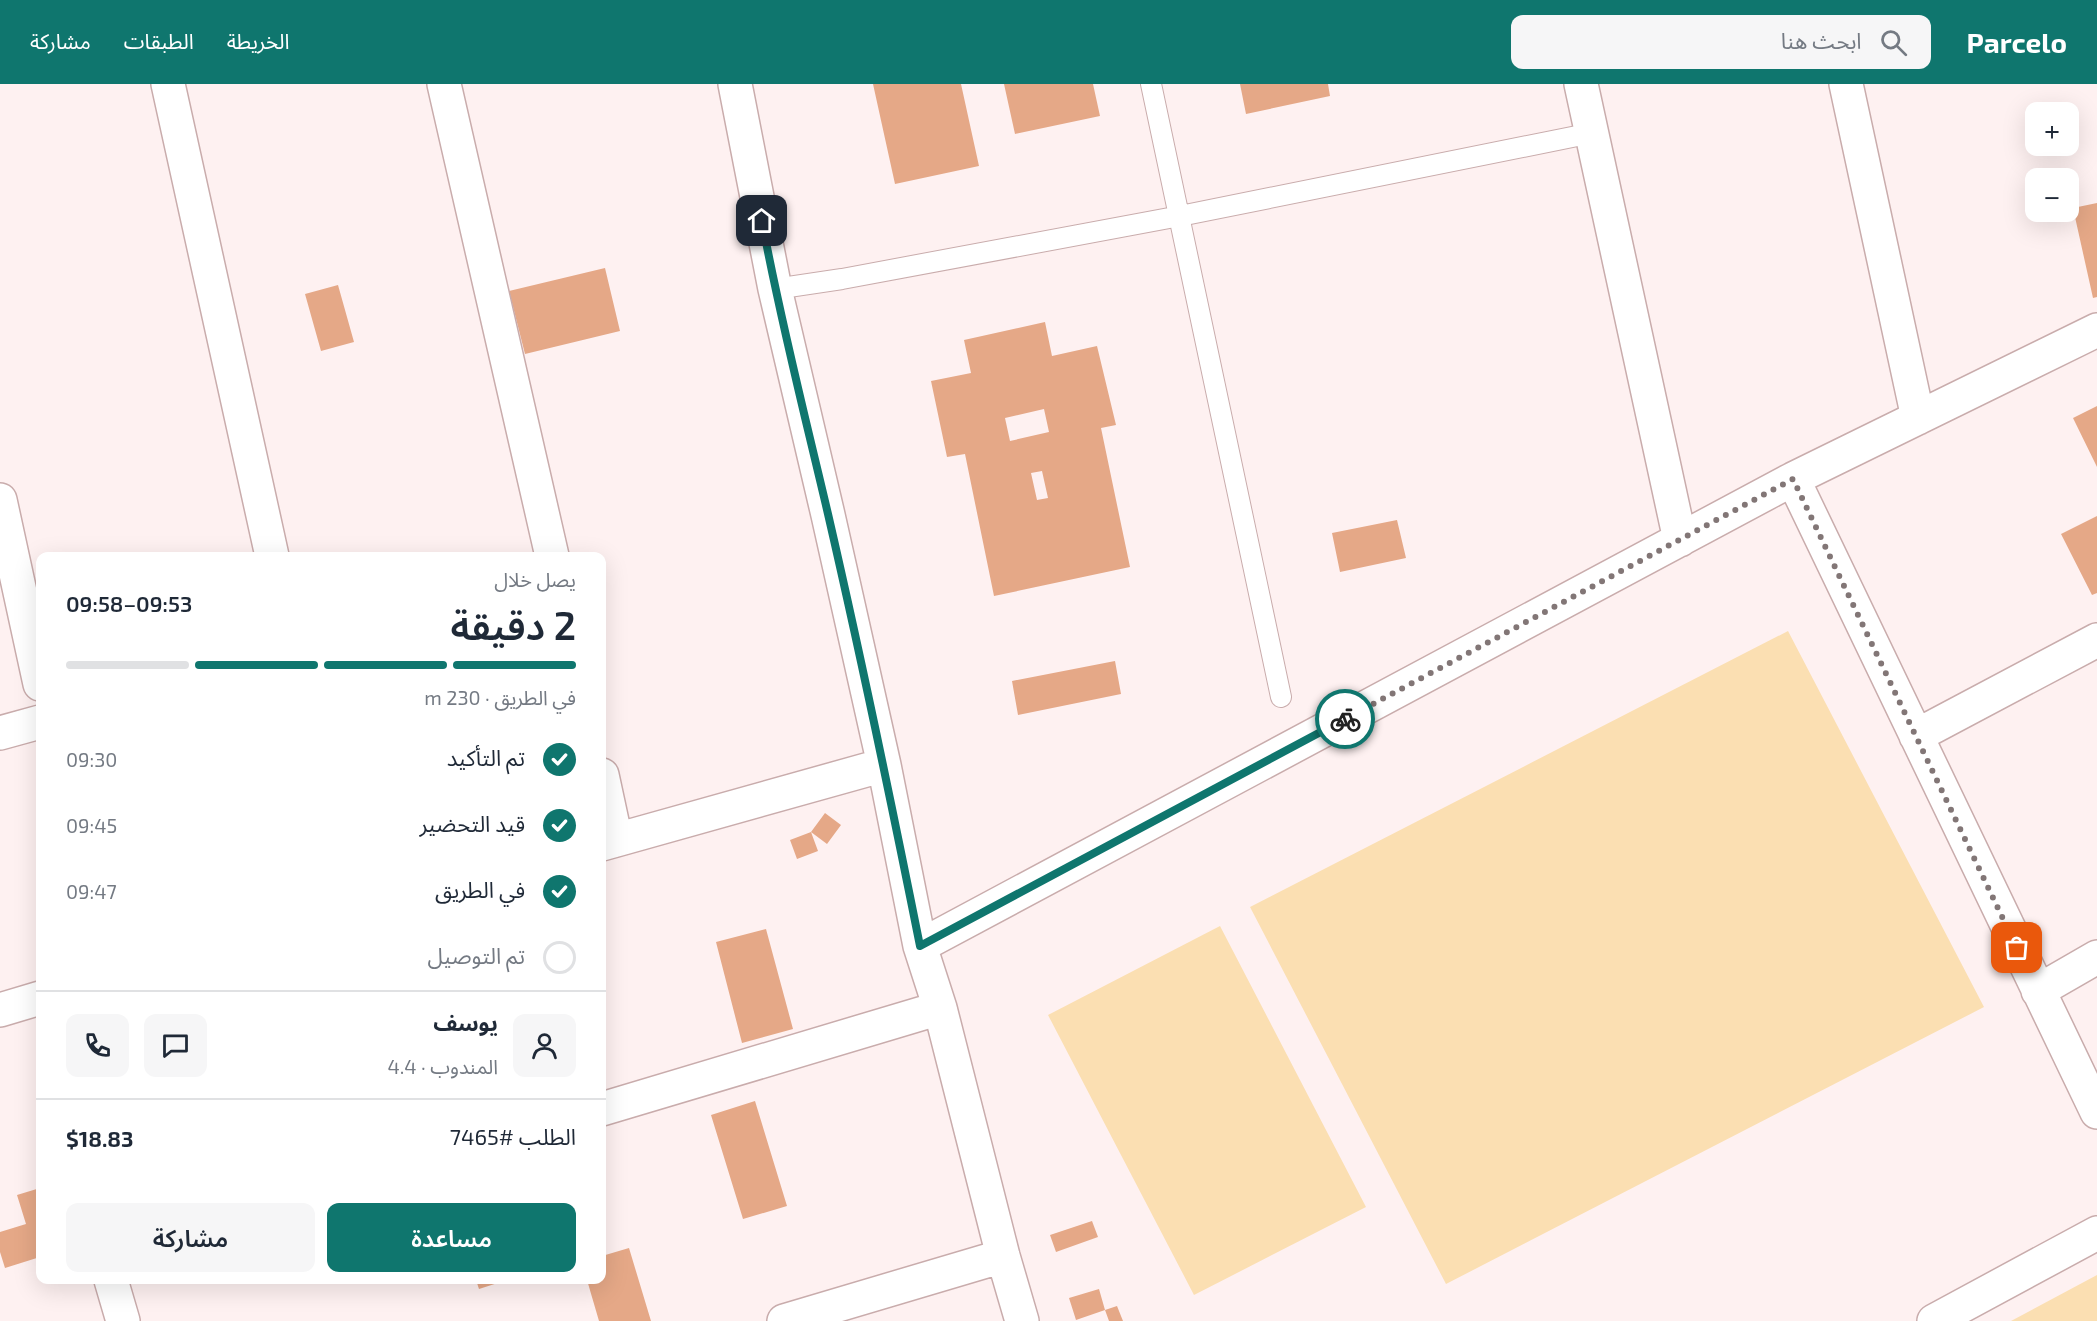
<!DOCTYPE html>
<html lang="ar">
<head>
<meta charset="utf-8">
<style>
	:root { --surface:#fff; --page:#f6f6f7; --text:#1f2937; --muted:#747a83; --line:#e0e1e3; --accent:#0f766e }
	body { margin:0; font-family:"Exo 2","Noto Sans Arabic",sans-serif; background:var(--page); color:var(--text); direction:rtl; height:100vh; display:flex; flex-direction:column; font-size:22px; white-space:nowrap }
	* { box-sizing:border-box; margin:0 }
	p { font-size:20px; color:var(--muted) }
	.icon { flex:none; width:33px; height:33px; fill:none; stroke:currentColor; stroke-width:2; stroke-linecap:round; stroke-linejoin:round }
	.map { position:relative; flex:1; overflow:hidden; direction:ltr }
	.sheet { position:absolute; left:36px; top:468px; width:570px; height:732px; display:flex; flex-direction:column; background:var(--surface); border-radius:12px; box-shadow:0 6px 24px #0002; direction:rtl }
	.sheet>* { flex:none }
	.tools { position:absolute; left:2025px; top:18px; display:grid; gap:12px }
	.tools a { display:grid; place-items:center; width:54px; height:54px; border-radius:12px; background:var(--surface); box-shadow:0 6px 24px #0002; font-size:30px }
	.pin { position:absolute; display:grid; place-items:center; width:51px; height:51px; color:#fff; margin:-26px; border-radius:12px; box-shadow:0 3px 9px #0006 }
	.courier { position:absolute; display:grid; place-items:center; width:60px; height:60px; margin:-30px; border:4px solid #0f766e; border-radius:50%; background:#fff; color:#222; box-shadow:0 2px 8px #0007 }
	.head em { font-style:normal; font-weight:600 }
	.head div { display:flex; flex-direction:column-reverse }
	.head { display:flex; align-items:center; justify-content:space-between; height:102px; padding:0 30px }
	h1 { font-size:39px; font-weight:600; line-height:45px }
	.bar { display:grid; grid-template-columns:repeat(4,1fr); gap:9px 6px; align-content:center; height:72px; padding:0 30px }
	.bar i { height:8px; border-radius:4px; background:var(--line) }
	.bar .on { background:var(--accent) }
	.bar p { grid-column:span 4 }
	.line { display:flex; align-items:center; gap:15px; padding:0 30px; border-top:2px solid var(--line) }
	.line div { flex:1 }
	.round { display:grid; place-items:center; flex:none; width:63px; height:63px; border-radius:12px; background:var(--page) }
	ol { padding:0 30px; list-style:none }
	li { display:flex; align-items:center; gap:18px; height:66px }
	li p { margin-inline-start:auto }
	li .icon { padding:6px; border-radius:50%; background:var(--accent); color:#fff; stroke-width:4 }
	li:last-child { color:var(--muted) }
	li i { width:33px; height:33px; border:3px solid var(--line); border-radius:50% }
	.button { display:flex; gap:12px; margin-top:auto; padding:12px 30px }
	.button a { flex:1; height:69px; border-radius:12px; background:var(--accent); color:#fff; font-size:24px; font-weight:600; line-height:69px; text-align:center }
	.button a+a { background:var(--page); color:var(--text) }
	header { display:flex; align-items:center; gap:36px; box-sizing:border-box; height:84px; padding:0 30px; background:var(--accent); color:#fff }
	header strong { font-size:28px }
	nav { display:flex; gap:33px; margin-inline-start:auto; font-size:21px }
	.search { width:420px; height:54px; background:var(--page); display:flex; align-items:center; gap:15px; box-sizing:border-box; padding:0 21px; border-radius:12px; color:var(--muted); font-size:22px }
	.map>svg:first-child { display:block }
</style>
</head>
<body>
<header>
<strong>Parcelo</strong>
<div class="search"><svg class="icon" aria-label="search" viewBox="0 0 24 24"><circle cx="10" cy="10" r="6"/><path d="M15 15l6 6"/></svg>ابحث هنا</div>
<nav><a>الخريطة</a><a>الطبقات</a><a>مشاركة</a></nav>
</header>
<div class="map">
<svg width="2097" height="1237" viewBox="0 0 2097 1237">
	<rect width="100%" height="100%" fill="#fef1f1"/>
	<path fill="#fbdfb2" d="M1788,547L1984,923L1446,1200L1250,823Z
		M1220,842L1366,1123L1194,1211L1048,931Z
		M2097,1191V1237H2011Z"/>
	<path fill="#e5a887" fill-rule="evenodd" d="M873,0H961L979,82L895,100Z
		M1004,0H1093L1100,32L1015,50Z
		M1240,0H1328L1330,12L1246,30Z
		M2097,119V213L2093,214L2073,124Z
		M605,184L620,247L525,270L509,207Z
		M338,201L354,258L321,267L305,210Z
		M1045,238L1052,272L1097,262L1116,341L1101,344L1130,483L994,512L965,370L947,373L931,297L971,289L964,256ZM1044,325L1049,348L1010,357L1005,334ZM1042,387L1048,414L1037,416L1031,389Z
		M2097,322V383L2073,334Z
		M2097,432V509L2092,511L2061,450Z
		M1397,436L1406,474L1340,488L1332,449Z
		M1115,577L1121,610L1018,631L1012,597Z
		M825,729L841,741L827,760L811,748Z
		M811,748L818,767L797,775L790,756Z
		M766,845L793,945L742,959L716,858Z
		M755,1017L787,1122L743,1135L711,1031Z
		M40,1104V1173L5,1184L0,1168V1148L26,1140L17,1111Z
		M1092,1137L1098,1153L1056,1168L1050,1151Z
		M629,1164L651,1237H599L587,1196H602V1172Z
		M476,1196H507L479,1205Z
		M1099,1205L1105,1226L1076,1236L1069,1214Z
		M1117,1222L1123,1237H1109L1105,1226Z"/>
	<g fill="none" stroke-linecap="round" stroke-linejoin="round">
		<defs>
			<path id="lane" d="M1151,0L1281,613
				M775,205L842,195L1180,132L1592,49"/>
			<path id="street" d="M168,0L272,472
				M444,0L552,472
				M735,0L775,205L828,431L884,681L920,862L940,924L1003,1172L1022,1237
				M1581,0L1680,456
				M1846,0L1918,334
				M1793,395L2097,1028
				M0,416L40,600
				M0,649L40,638
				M1916,652L2097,556
				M602,691L616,756
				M602,760L884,681
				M920,862L1793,395L2097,246
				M2038,907L2097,873
				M0,926L40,914
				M602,1025L940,924
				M111,1196L123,1237
				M784,1237L1003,1172
				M1934,1237L2097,1149"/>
		</defs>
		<use href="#lane" stroke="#c9acac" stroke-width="22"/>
		<use href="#street" stroke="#c9acac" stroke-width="36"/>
		<use href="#lane" stroke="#fff" stroke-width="20"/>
		<use href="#street" stroke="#fff" stroke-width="33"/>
	</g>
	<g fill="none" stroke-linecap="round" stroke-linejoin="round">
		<path stroke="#827676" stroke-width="6" stroke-dasharray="0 10.8" d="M1345,635L1793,395L2017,864"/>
		<path stroke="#0f766e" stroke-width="8" d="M762,137C780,235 805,332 828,430C861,573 891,717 920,862L1345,635"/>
	</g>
</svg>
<div class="tools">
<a>+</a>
<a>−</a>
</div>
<div class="pin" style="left:2017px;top:864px;background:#ea580c"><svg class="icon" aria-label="bag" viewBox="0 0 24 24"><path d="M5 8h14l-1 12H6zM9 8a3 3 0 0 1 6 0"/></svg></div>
<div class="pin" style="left:762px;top:137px;background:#1f2937"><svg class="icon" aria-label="home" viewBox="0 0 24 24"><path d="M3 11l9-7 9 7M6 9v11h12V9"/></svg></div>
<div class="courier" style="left:1345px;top:635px"><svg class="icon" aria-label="bike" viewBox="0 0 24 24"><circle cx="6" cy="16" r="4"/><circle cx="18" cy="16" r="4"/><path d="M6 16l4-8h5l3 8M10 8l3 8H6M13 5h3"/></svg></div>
<section class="sheet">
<div class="head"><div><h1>2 دقيقة</h1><p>يصل خلال</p></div><em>09:53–09:58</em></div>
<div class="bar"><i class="on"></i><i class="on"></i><i class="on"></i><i></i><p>في الطريق · 230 m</p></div>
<ol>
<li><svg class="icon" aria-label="check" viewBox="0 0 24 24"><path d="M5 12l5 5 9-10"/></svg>تم التأكيد<p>09:30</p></li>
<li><svg class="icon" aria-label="check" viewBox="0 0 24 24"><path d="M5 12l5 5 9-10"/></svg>قيد التحضير<p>09:45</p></li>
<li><svg class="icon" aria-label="check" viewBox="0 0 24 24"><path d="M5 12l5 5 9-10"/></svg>في الطريق<p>09:47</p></li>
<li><i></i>تم التوصيل</li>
</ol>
<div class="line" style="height:108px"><a class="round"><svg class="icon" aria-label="person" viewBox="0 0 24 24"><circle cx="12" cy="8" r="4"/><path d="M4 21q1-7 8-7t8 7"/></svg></a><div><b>يوسف</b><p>المندوب · 4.4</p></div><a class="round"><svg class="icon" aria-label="chat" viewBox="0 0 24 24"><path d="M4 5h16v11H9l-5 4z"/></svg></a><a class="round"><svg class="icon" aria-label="phone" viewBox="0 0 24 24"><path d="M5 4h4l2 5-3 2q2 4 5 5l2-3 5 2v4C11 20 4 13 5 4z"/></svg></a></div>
<div class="line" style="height:78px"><div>الطلب #7465</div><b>$18.83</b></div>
<div class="button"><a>مساعدة</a><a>مشاركة</a></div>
</section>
</div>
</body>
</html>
